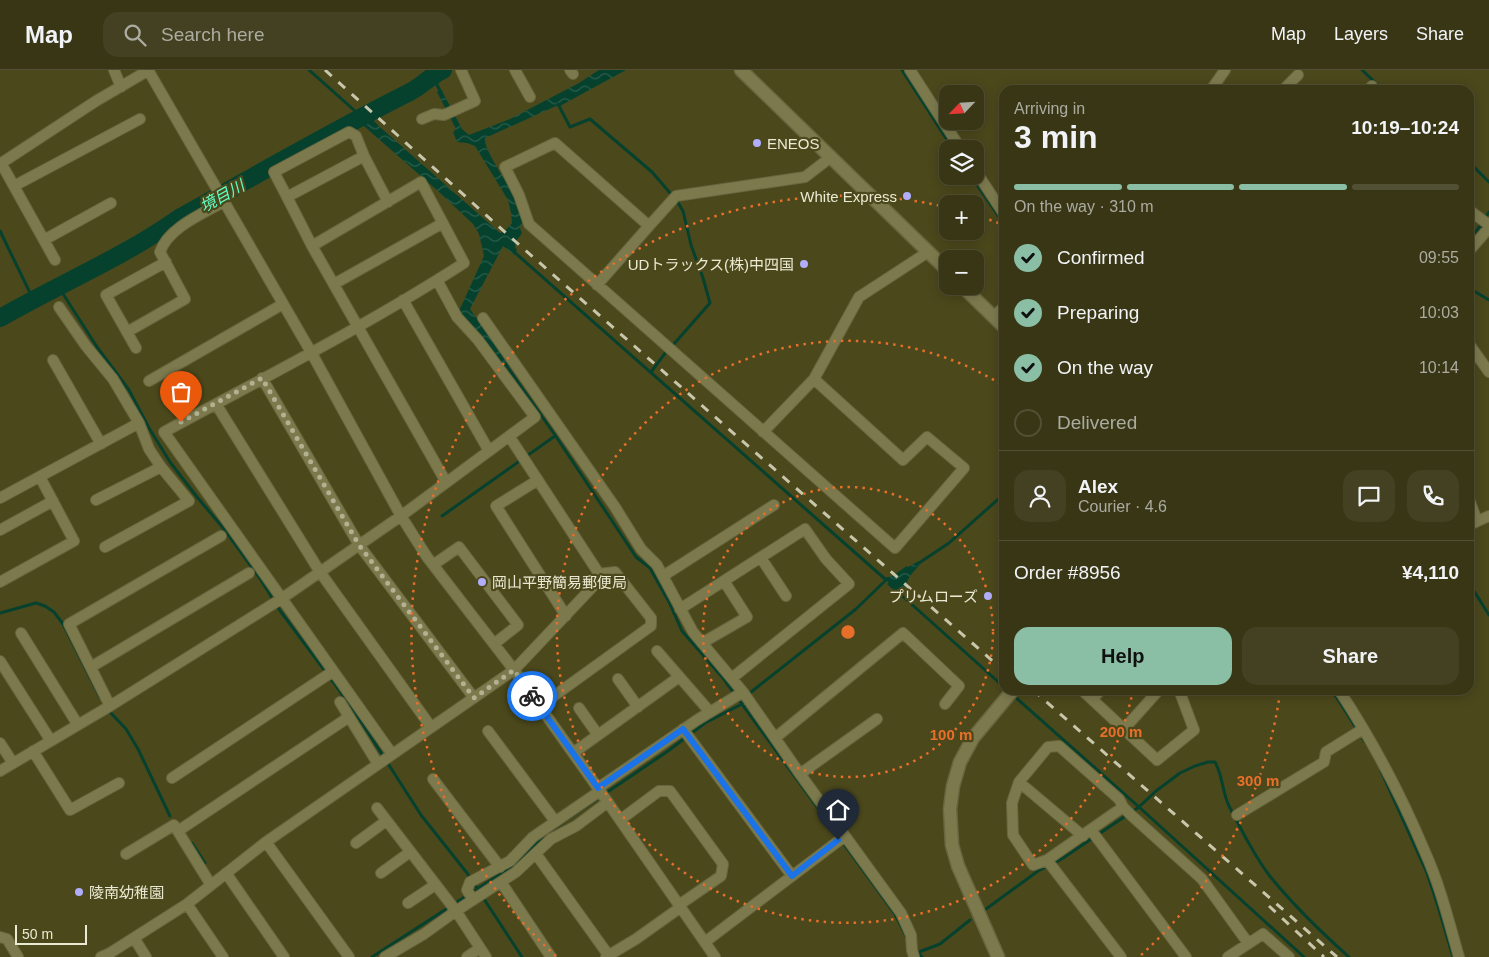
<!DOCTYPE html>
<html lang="en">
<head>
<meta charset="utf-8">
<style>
	:root { --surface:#383615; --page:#434122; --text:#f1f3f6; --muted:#ababa0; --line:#525034; --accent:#8abfa5 }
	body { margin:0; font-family:Arial,"Noto Sans JP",sans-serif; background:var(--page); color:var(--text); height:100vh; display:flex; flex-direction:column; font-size:19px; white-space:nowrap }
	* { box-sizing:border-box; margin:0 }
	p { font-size:16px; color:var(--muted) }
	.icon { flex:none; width:28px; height:28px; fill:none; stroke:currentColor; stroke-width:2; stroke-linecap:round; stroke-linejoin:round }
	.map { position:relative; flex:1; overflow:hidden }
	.drawer { position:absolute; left:999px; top:15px; width:475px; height:610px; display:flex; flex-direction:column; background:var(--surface); border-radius:15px; box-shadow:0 2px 12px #0003,0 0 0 1px var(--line) }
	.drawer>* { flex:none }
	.needle { width:32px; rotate:245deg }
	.tools { position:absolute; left:939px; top:15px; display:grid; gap:10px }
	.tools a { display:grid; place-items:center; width:45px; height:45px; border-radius:10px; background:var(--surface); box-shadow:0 2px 12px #0003,0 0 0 1px var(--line); font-size:25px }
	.scale { position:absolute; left:15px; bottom:12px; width:72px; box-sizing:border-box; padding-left:5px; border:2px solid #eaead2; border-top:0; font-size:14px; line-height:18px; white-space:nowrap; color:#eaead2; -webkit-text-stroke:4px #4b481c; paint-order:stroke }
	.pin { position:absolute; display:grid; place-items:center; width:42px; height:42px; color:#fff; margin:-51px -21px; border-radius:50% 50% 50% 0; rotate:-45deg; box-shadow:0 0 5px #0007 }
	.pin .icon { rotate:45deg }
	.courier { position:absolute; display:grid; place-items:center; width:50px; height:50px; margin:-25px; border:4px solid #1a73e8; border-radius:50%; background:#fff; color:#222; box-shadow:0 1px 6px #0007 }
	.overview em { font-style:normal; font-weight:600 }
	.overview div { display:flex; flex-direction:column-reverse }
	.overview { display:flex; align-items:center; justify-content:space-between; height:85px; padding:0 15px }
	h1 { font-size:32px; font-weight:600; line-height:38px }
	.bar { display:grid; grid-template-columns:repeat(4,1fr); gap:8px 5px; align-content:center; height:60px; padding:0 15px }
	.bar i { height:6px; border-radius:4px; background:var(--line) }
	.bar .active { background:var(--accent) }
	.bar p { grid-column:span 4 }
	.line { display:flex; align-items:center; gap:12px; padding:0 15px; border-top:1px solid var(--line) }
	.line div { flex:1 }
	.round { display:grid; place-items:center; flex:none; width:52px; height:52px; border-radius:15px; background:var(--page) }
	ol { padding:0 15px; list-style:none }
	li { display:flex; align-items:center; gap:15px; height:55px }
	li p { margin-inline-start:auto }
	li .icon { padding:5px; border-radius:50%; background:var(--accent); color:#111; stroke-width:4 }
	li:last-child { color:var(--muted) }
	li i { width:28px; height:28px; border:2px solid var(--line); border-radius:50% }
	.button { display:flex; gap:10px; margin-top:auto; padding:10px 15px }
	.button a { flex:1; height:58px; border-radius:15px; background:var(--accent); color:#111; font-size:20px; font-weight:600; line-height:58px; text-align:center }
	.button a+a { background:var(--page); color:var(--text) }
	header { display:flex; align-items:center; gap:30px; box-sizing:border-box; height:70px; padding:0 25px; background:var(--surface); border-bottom:1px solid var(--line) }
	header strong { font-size:24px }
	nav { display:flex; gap:28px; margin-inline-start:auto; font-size:18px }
	.search { width:350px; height:45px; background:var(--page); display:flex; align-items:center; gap:12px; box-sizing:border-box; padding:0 18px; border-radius:15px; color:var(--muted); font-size:19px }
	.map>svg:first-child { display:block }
</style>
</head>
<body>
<header>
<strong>Map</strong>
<div class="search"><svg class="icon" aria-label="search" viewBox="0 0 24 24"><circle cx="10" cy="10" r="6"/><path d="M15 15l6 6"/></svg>Search here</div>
<nav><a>Map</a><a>Layers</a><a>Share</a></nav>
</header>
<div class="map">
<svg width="1489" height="887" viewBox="0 0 1489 887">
	<defs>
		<pattern id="water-waves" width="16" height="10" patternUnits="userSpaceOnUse" patternTransform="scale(1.25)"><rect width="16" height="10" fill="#06412e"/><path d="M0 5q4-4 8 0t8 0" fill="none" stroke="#2a5d4b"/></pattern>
	</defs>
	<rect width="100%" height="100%" fill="#4b481c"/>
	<path fill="url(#water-waves)" d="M599,0H626L560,36H556L485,68C483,79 509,115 515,128C519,135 521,143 523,150L520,158L522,163L515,173V177L517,180L514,185L503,176L470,239L510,296L505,299L483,268L459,241L484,186L479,164L473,154L439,122L357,50L367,44L381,58L500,163L504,162L512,153L511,143L508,130L475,76L467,73L457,72L453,62L456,59L437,22L438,19H441L462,59L469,65L510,49L579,13Z
		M919,491L920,495C910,504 905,513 902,526L883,507C893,509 898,501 907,496L908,497Z"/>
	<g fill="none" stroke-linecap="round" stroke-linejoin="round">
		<path stroke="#06412e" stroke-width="3" d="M309,0L364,49
			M902,0L953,79
			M1362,0L1383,20
			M433,6L440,21
			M558,34L570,57L590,49L652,102L677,131L683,141L691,175L703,208L710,233L673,275
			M1469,92L1489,112
			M971,106L1004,154
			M0,161L33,229
			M1469,170L1481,155L1489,142
			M513,181L885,509
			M58,216L97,277L129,320L149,358L170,392L197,427L224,459L259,507L281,542L334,613L369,664L421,745L467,803L522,887
			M1469,218L1489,230
			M506,295L555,365L636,487L650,498L669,532L682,561L723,608L742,634L895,844L906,866
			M651,302L666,282
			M442,446L555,366
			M916,495L949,473L1004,424
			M1469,513L1489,545
			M889,514L1004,617
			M0,543L36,533L45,536L54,542L63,554L100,627
			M1332,620L1365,672
			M1013,625L1139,737L1304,887
			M110,642L126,659L138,679L170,746
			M1381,701L1427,803L1437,833L1453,887
			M192,773L205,793
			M986,839L1038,801L1060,790L1139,737L1156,721L1180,703L1195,696L1208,692H1215C1223,706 1222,722 1229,736C1241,759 1253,784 1269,805C1293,835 1321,862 1349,887
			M915,879L922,887
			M919,882L940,874L970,850
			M372,887L516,794L544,765L668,681L705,653L742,634L751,622L856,539L886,510"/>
		<path stroke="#06412e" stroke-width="18" d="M0,248C59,214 124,187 179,148C255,106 330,62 408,23C421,17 430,6 443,0"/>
		<defs>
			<path id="minor" d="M114,0L121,17
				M148,0L311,282L401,446L427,487L514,600L600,721L715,887
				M515,0L530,27
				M570,0L573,4
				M910,0L961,79
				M1211,20L1225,0
				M1283,20L1298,5
				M1368,20L1372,16
				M422,49L434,44L444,45L475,31L461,0
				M1,93L55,190
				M0,94L96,31L149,0
				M975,100L1004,144
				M14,116L140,49
				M287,127L274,102L349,62L356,66L364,86
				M388,132L364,86L287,127L312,176L446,412
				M1469,140L1489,155
				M649,156L555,73L505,97L519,125L529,154L895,478L964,398L927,367L903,390L814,309
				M44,170L111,133
				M312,176L421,112L464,193C368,255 265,307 164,362C240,469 315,577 392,684
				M1469,181L1489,158
				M334,214L443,153
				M597,215L649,156L676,126L805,107L831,87
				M403,230L489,381
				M59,237L86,276L113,309L139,353L149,379L161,397L189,431L105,477
				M993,247L1004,237
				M483,248L615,437L641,479L657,495L693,562L743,622L800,704L901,843L911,865L912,880L914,887
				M127,262L185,229L160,182C168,158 202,144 223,132
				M1469,274L1489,302
				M136,278L106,225L166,192
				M53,290L101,374
				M262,308L359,475L474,628
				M149,311L283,234
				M216,334L320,502L431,657
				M763,362L814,309L859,227L928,182
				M538,410L496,436L566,546
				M0,428L139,353
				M1469,429L1477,451
				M96,430L161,397
				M1469,455L1489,446
				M0,460L53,431
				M761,488L786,526
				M433,495L459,477L518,555L494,574
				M663,506L774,435
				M0,512L74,471L40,407
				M680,539L805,459L826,489L849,514L732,608
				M21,563L78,655
				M702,573L747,547L724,511
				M657,581L710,642
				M0,591L51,671
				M91,597L249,503
				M618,609L638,637
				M1082,620L1157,690L1194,660L1179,620
				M1339,620C1372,670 1402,727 1425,782C1440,815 1449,852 1459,887
				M1092,629L1101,620
				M340,632L378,694
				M110,636L69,554L221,466
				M540,636L651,556V548L615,502L598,504
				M579,638L598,665
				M683,659L792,806
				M1124,659L1159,620
				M488,661L555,751
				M775,668L903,563L959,616L945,634
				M0,673L13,693
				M33,681L70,740L119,713
				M573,683L679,607
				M0,701L110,636L281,529L401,446L535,347L478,270L457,247L437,210
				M800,704L877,649
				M172,708L332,602
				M433,709L500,797
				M1019,712L1083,766
				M598,718L697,650L743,622
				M1123,737L1047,790L1033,795L1013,765L1012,733L1019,712L1048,677L1059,676L1119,729L1123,737L1132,746L1202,809L1248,873
				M377,738L456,841L516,802L551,769L576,756L608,732
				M1237,745L1324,692L1326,682L1363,659
				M620,750L659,721H670L723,794L721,806L679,835
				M1091,760L1186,887
				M178,761L349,647
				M266,772L349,887
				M356,773L386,751
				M126,784L174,755L211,815
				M536,784L609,886
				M1047,790L1121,887
				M226,803L284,887
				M381,803L410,782
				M501,812L551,887
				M473,830L467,820L470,812L510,791L533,767L600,721
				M408,833L435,815
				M187,834L223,887
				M0,867L7,869L18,887
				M134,868L146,887
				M705,872L845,766
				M101,887L110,883L187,834L266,772L514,600L600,509L596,499L509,366
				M385,887L424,864L456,841L486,887
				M467,887L480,878
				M606,887L636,869L681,837
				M1228,887L1263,864L1289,887"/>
			<path id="secondary" d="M741,0L948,201
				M962,216L1004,257
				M998,887L958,796L952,775L950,739L953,716L960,692L973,668L1013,620"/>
		</defs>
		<use href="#minor" stroke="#68663f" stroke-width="12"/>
		<use href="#secondary" stroke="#68663f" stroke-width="15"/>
		<use href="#minor" stroke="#7c7a4d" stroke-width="10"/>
		<use href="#secondary" stroke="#7c7a4d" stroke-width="12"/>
		<path stroke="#c8c7ab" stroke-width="3" stroke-dasharray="9 9" stroke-linecap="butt" d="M325,0L516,172L1004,601
			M1033,620L1337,887
			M1269,836L1324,887"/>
	</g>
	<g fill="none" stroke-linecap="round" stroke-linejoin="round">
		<path stroke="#b2b192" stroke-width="5" stroke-dasharray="0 9" d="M181,352L262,308L359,475L474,628L514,600L532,626"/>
		<path stroke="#1a73e8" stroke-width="6" d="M532,626L598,718L683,659L792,806L838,770"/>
	</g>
	<g fill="none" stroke="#e86f2a" stroke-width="2.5" stroke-dasharray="2.5 5">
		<circle cx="848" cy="562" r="145"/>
		<path d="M1133 620A291 291 0 1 1 1002 315"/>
		<path d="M1280 623A436 436 0 0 1 1140 886M556 886A436 436 0 0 1 946 137M975 145A436 436 0 0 1 1001 154"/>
	</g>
	<g fill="#b1adfa" stroke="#4b481c" stroke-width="2">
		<circle cx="757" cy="73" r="5"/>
		<circle cx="907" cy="126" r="5"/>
		<circle cx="804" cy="194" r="5"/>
		<circle cx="482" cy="512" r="5"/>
		<circle cx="988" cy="526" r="5"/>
		<circle cx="79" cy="822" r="5"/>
	</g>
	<g text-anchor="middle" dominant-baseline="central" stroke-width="4.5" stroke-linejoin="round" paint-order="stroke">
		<g font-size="15" fill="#eaead2" stroke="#4b481c" text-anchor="start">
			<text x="767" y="73">ENEOS</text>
			<text x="897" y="126" text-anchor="end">White Express</text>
			<text x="794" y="194" text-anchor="end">UDトラックス(株)中四国</text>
			<text x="492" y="512">岡山平野簡易郵便局</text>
			<text x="978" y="526" text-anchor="end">プリムローズ</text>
			<text x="89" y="822">陵南幼稚園</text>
		</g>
		<g font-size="16" font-style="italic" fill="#5efdc5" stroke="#4b481c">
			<text transform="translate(222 126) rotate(-29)">境目川</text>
		</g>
	</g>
	<circle cx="848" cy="562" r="8" fill="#e86f2a" stroke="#4b481c" stroke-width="2.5"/>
	<g font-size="15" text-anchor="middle" font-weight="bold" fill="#e86f2a" stroke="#4b481c" stroke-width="4.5" stroke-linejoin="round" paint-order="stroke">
		<text x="1121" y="667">200 m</text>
		<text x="951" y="670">100 m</text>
		<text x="1258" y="716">300 m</text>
	</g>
</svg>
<div class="tools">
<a><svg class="needle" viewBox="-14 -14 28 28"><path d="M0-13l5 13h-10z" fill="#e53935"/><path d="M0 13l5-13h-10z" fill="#ababa0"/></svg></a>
<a><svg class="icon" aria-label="layers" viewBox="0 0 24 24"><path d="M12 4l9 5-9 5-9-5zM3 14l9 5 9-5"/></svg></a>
<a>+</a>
<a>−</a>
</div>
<div class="scale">50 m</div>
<div class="pin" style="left:181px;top:352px;background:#ea580c"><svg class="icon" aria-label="bag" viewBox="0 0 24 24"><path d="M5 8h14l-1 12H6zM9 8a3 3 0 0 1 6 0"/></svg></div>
<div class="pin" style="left:838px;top:770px;background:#1f2937"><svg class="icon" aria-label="home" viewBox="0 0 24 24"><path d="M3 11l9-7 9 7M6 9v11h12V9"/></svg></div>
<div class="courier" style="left:532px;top:626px"><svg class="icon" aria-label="bike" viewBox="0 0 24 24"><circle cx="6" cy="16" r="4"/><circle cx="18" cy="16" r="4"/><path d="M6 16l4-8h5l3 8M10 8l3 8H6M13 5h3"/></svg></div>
<section class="drawer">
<div class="overview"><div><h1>3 min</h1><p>Arriving in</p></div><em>10:19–10:24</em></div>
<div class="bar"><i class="active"></i><i class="active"></i><i class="active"></i><i></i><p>On the way · 310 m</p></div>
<ol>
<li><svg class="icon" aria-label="check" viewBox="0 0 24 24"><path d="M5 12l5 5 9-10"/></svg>Confirmed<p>09:55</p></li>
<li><svg class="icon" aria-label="check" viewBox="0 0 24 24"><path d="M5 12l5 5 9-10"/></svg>Preparing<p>10:03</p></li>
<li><svg class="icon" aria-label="check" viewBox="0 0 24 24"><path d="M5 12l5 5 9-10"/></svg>On the way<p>10:14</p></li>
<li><i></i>Delivered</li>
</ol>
<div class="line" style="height:90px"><a class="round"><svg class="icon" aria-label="person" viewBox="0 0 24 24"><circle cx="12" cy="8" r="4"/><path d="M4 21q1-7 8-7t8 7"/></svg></a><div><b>Alex</b><p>Courier · 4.6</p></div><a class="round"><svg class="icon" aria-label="chat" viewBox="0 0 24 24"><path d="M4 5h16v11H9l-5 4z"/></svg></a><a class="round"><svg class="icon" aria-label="phone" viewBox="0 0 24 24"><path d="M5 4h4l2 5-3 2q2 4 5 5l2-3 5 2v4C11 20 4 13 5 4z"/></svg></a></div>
<div class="line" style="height:65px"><div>Order #8956</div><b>¥4,110</b></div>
<div class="button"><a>Help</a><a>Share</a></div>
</section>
</div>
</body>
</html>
